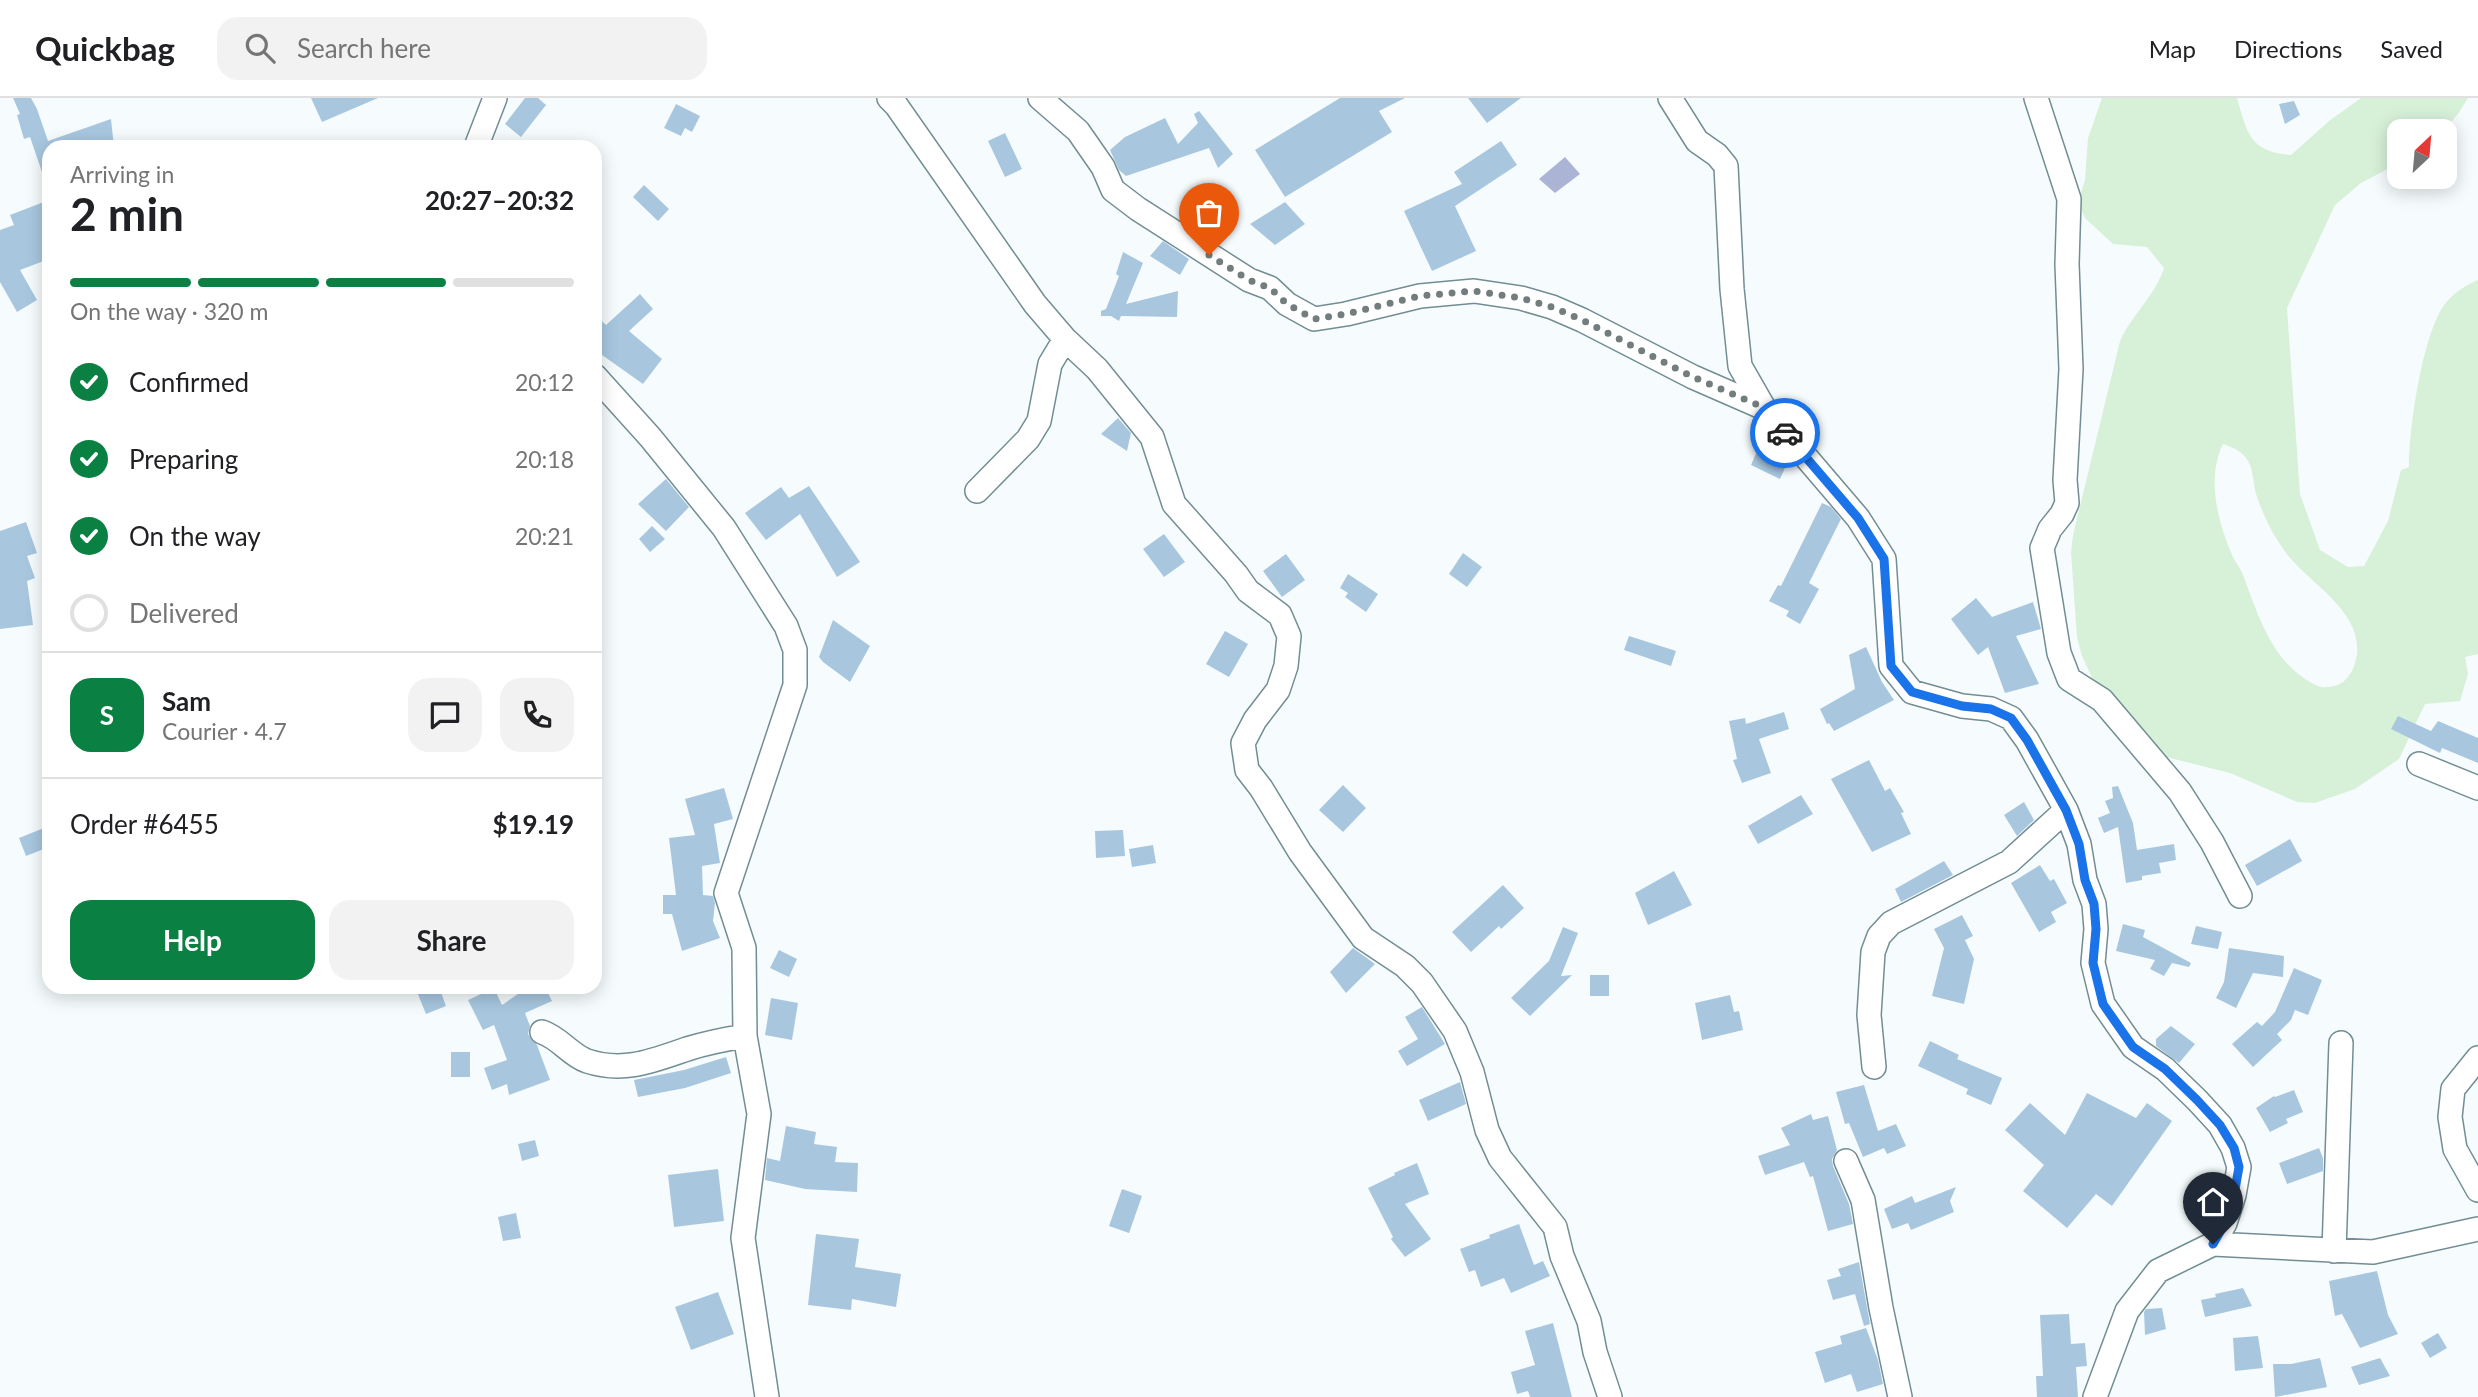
<!DOCTYPE html>
<html lang="en">
<head>
<meta charset="utf-8">
<style>
	:root { --surface:#fff; --page:#f2f2f2; --text:#202124; --muted:#757577; --line:#e0e0e0; --accent:#0b8043 }
	body { margin:0; font-family:Lato,sans-serif; background:var(--page); color:var(--text); height:100vh; display:flex; flex-direction:column; font-size:26px; white-space:nowrap }
	* { box-sizing:border-box; margin:0 }
	p { font-size:23px; color:var(--muted) }
	.icon { flex:none; width:38px; height:38px; fill:none; stroke:currentColor; stroke-width:2; stroke-linecap:round; stroke-linejoin:round }
	.map { position:relative; flex:1; overflow:hidden }
	.details { position:absolute; left:42px; top:42px; width:560px; height:854px; display:flex; flex-direction:column; background:var(--surface); border-radius:21px; box-shadow:0 4px 18px #0003 }
	.details>* { flex:none }
	.needle { width:46px; rotate:26deg }
	.controls { position:absolute; left:2387px; top:21px; display:grid; gap:14px }
	.controls a { display:grid; place-items:center; width:70px; height:70px; border-radius:14px; background:var(--surface); box-shadow:0 4px 18px #0003; font-size:35px }
	.pin { position:absolute; display:grid; place-items:center; width:60px; height:60px; color:#fff; margin:-72px -30px; border-radius:50% 50% 50% 0; rotate:-45deg; box-shadow:0 0 7px #0007 }
	.pin .icon { rotate:45deg }
	.courier { position:absolute; display:grid; place-items:center; width:70px; height:70px; margin:-35px; border:5px solid #1a73e8; border-radius:50%; background:#fff; color:#222; box-shadow:0 2px 9px #0007 }
	.summary em { font-style:normal; font-weight:700 }
	.summary div { display:flex; flex-direction:column-reverse }
	.summary { display:flex; align-items:center; justify-content:space-between; height:119px; padding:0 28px }
	h1 { font-size:46px; font-weight:700; line-height:52px }
	.bar { display:grid; grid-template-columns:repeat(4,1fr); gap:10px 7px; align-content:center; height:84px; padding:0 28px }
	.bar i { height:9px; border-radius:5px; background:var(--line) }
	.bar .active { background:var(--accent) }
	.bar p { grid-column:span 4 }
	.line { display:flex; align-items:center; gap:18px; padding:0 28px; border-top:2px solid var(--line) }
	.line div { flex:1 }
	.round { display:grid; place-items:center; flex:none; width:74px; height:74px; border-radius:21px; background:var(--page) }
	ol { padding:0 28px; list-style:none }
	li { display:flex; align-items:center; gap:21px; height:77px }
	li p { margin-inline-start:auto }
	li .icon { padding:7px; border-radius:50%; background:var(--accent); color:#fff; stroke-width:4 }
	li:last-child { color:var(--muted) }
	li i { width:38px; height:38px; border:4px solid var(--line); border-radius:50% }
	.primary-button { display:flex; gap:14px; margin-top:auto; padding:14px 28px }
	.primary-button a { flex:1; height:80px; border-radius:21px; background:var(--accent); color:#fff; font-size:28px; font-weight:700; line-height:80px; text-align:center }
	.primary-button a+a { background:var(--page); color:var(--text) }
	header { display:flex; align-items:center; gap:42px; box-sizing:border-box; height:98px; padding:0 35px; background:var(--surface); border-bottom:2px solid var(--line) }
	header strong { font-size:33px }
	nav { display:flex; gap:38px; margin-inline-start:auto; font-size:24px }
	.search { width:490px; height:63px; background:var(--page); display:flex; align-items:center; gap:18px; box-sizing:border-box; padding:0 24px; border-radius:21px; color:var(--muted); font-size:26px }
	.map>svg:first-child { display:block }
</style>
</head>
<body>
<header>
<strong>Quickbag</strong>
<div class="search"><svg class="icon" aria-label="search" viewBox="0 0 24 24"><circle cx="10" cy="10" r="6"/><path d="M15 15l6 6"/></svg>Search here</div>
<nav><a>Map</a><a>Directions</a><a>Saved</a></nav>
</header>
<div class="map">
<svg width="2478" height="1299" viewBox="0 0 2478 1299">
	<rect width="100%" height="100%" fill="#f6fcfd"/>
	<path fill="#d7f1d9" fill-rule="evenodd" d="M2102,0H2237C2247,35 2250,54 2291,57L2329,23L2361,0H2468L2458,16L2443,33H2399V65L2361,85L2335,107L2287,210L2300,396L2320,452L2348,469L2364,468L2388,423L2401,372L2409,369C2409,330 2422,239 2444,207C2453,195 2464,188 2478,182V556L2465,559L2468,576L2460,603L2425,606L2399,661L2355,691L2315,705L2297,704L2230,675L2162,658L2097,591L2082,558L2077,540L2071,454L2073,437L2120,243C2132,216 2155,198 2164,170L2147,149L2113,146L2085,120L2078,104L2085,82L2088,40ZM2223,346C2234,350 2242,353 2248,363C2254,373 2253,388 2257,399C2264,420 2276,443 2290,460C2314,488 2361,514 2357,556C2355,568 2352,576 2343,584C2337,588 2326,591 2318,588C2273,568 2259,519 2243,477C2241,471 2236,465 2233,459C2218,425 2206,381 2223,346Z"/>
	<path fill="#abb4d4" d="M1565,59L1580,76L1555,95L1539,81Z"/>
	<path fill="#a8c7df" d="M13,0H31L37,11L48,43L111,21L114,49H49V82L45,83L30,39L24,41L17,17L20,16Z
		M311,0H378L322,24Z
		M525,0H538L546,7L521,39L505,26Z
		M1340,0H1405L1379,13L1392,34L1285,99L1255,52Z
		M1468,0H1521L1487,25Z
		M2294,3L2300,17L2285,26L2279,6Z
		M676,6L700,18L692,34L685,30L681,38L664,30Z
		M1199,13L1233,56L1218,70L1209,50L1126,78L1119,72L1110,52L1125,39L1165,20L1178,46L1198,25L1194,16Z
		M1005,35L1022,71L1005,79L988,43Z
		M1501,43L1517,67L1455,108L1476,153L1432,173L1404,113L1462,86L1454,74Z
		M644,87L669,111L658,123L633,99Z
		M49,102V161L20,172L37,202L17,214L0,184V132L14,127L10,117Z
		M1285,104L1305,126L1275,147L1250,126Z
		M1163,143L1189,161L1180,177L1150,158Z
		M1123,154L1143,165L1126,206L1178,193L1177,219L1121,218L1119,223L1111,218H1101V213L1106,211L1119,178L1116,176Z
		M640,196L653,211L629,233L662,261L643,286L595,252V217L606,227Z
		M1118,320L1131,335L1127,353L1101,336Z
		M1761,344L1784,355L1789,361L1780,381L1751,367Z
		M666,381L689,409L666,433L638,406Z
		M809,388L860,464L837,479L800,416L766,442L745,415L781,389L789,400Z
		M1822,405L1831,409L1841,421L1809,485L1819,491L1800,526L1786,518L1789,513L1769,503L1778,487L1781,488Z
		M26,424L37,455L27,458L35,480L27,483L33,527L0,531V433Z
		M652,428L665,441L650,454L639,441Z
		M1164,436L1185,464L1164,479L1143,451Z
		M1463,455L1482,469L1467,489L1449,476Z
		M1286,456L1305,482L1282,499L1263,473Z
		M1348,476L1378,496L1366,514L1345,499L1348,495L1340,490Z
		M1976,500L1992,519L2033,504L2041,531L2016,538L2039,586L2005,595L1988,549L1978,557L1951,521Z
		M833,522L870,548L850,584L823,564L819,559Z
		M1225,533L1248,546L1229,579L1206,566Z
		M1629,538L1676,553L1671,568L1624,552Z
		M1866,549L1882,584L1894,602L1834,633L1829,625L1827,626L1820,611L1855,591L1849,557Z
		M1784,614L1789,631L1759,641L1771,675L1742,685L1733,662L1737,661L1729,623L1745,620L1746,626Z
		M2398,618L2431,633L2438,623L2478,640V665L2442,650L2440,655L2391,631Z
		M1869,662L1885,693L1890,690L1904,714L1901,715L1911,736L1872,754L1831,681Z
		M1343,687L1366,710L1343,734L1319,712Z
		M2118,688L2133,725L2137,752L2174,746L2176,762L2159,765L2161,775L2142,778V782L2126,785L2118,729L2104,735L2098,720L2110,715L2105,703L2113,700L2112,689Z
		M724,690L733,721L714,726L720,765L702,768L703,797L713,798L715,805L713,823L720,840L682,853L672,816H663V797H676L669,740L695,737L685,701Z
		M1801,697L1813,716L1758,746L1748,728Z
		M2024,704L2034,722L2017,738L2004,717Z
		M49,728V749L26,758L19,740Z
		M1123,732L1125,758L1096,760L1095,733Z
		M2290,741L2302,763L2257,788L2245,767Z
		M1153,747L1156,765L1132,769L1129,751Z
		M1944,763L1953,777L1901,804L1895,791Z
		M2040,767L2050,783L2054,781L2067,805L2051,814L2056,824L2039,834L2011,785Z
		M1674,773L1692,807L1648,827L1635,795Z
		M1503,787L1524,810L1501,831L1499,828L1471,854L1452,834Z
		M1962,817L1973,838L1965,842L1974,861L1964,906L1932,898L1944,850L1934,831Z
		M2123,826L2145,832L2143,839L2191,865L2189,869L2172,865L2164,878L2150,871L2155,862L2116,853Z
		M2196,828L2222,834L2218,851L2191,846Z
		M1563,829L1578,835L1561,878L1572,877L1530,918L1511,900L1549,863Z
		M1353,850L1375,866L1346,895L1330,874Z
		M2229,850L2284,858L2283,879L2253,875L2236,910L2216,900L2224,884Z
		M779,852L797,861L789,879L770,870Z
		M2294,870L2322,882L2308,917L2295,912L2291,922L2277,936L2282,942L2253,969L2232,946L2257,924L2262,928L2275,914Z
		M1590,877H1609V898H1590Z
		M415,889H439L446,908L426,916Z
		M528,889H545L552,903L525,915L530,928L528,936L537,947L550,982L509,997L507,986L492,992L484,970L507,962L494,927L483,932L468,902L494,890L502,907Z
		M1730,897L1734,914L1739,913L1743,932L1702,942L1695,905Z
		M771,900L798,905L792,942L765,937Z
		M1422,909L1445,946L1407,968L1398,953L1418,941L1405,919Z
		M2171,928L2195,946L2179,965L2156,948V941Z
		M1930,943L1959,957L1957,961L2002,980L1991,1007L1966,996L1968,991L1918,968Z
		M451,954H470V979H451Z
		M726,959L731,975L685,990L638,999L634,982L684,972Z
		M1460,984L1466,1006L1428,1023L1419,1002Z
		M1864,987L1878,1033L1896,1026L1906,1048L1887,1056L1884,1050L1863,1059L1849,1025L1845,1026L1836,994Z
		M2294,992L2303,1014L2286,1021L2288,1025L2270,1034L2256,1010L2274,998L2275,999Z
		M2087,995L2136,1020L2147,1005L2172,1023L2112,1108L2096,1096L2067,1130L2023,1093L2044,1067L2005,1032L2030,1005L2065,1037Z
		M1811,1016L1813,1022L1828,1018L1837,1052L1832,1061L1833,1068L1849,1106L1853,1126L1828,1133L1813,1078L1810,1079L1804,1064L1765,1077L1758,1058L1790,1047L1781,1030Z
		M786,1028L816,1034L814,1046L837,1049L835,1064L858,1065L857,1094L805,1091L765,1082L767,1060L780,1063Z
		M535,1042L539,1058L522,1063L518,1046Z
		M2319,1050L2323,1060V1073L2287,1086L2279,1065Z
		M1417,1065L1429,1096L1405,1106L1431,1141L1405,1159L1391,1141L1393,1139L1368,1090L1395,1077L1394,1075Z
		M718,1071L724,1123L674,1129L668,1077Z
		M1956,1089L1950,1103L1954,1114L1911,1132L1908,1125L1892,1131L1884,1111L1912,1098L1915,1105Z
		M1122,1091L1142,1098L1129,1135L1109,1128Z
		M516,1115L521,1140L503,1143L498,1119Z
		M1519,1126L1534,1167L1543,1163L1550,1178L1511,1195L1504,1180L1481,1189L1475,1172L1469,1174L1460,1151L1490,1140L1489,1137Z
		M816,1136L859,1141L855,1169L901,1176L896,1209L852,1201L851,1212L808,1207Z
		M1859,1164L1870,1226L1864,1228L1855,1196L1833,1202L1827,1182L1841,1178L1838,1171Z
		M2377,1173L2388,1217L2398,1236L2360,1250L2342,1216L2335,1218L2329,1183Z
		M2243,1190L2252,1208L2205,1219L2201,1202L2216,1199L2215,1196Z
		M718,1194L734,1236L691,1252L675,1209Z
		M2162,1210L2166,1231L2145,1237L2144,1214L2146,1211Z
		M2069,1216L2071,1246L2085,1245L2087,1268L2076,1269L2078,1299H2037L2036,1278H2043L2040,1217Z
		M1553,1225L1572,1299H1530L1528,1293L1517,1296L1511,1274L1535,1267L1525,1233Z
		M1866,1230L1878,1262L1883,1286L1857,1294L1851,1276L1825,1285L1815,1254L1842,1246L1840,1238Z
		M2438,1235L2447,1250L2430,1260L2421,1245Z
		M2258,1238L2263,1270L2235,1273L2233,1240Z
		M2320,1260L2327,1289L2275,1299L2273,1266H2291Z
		M2380,1260L2390,1278L2359,1287L2351,1269Z"/>
	<g fill="none" stroke-linecap="round" stroke-linejoin="round">
		<defs>
			<path id="minor" d="M889,0L896,7L1035,206L1065,241L1097,271L1152,339L1174,406L1236,476L1248,493L1280,517L1289,538L1286,568L1278,592L1255,622L1243,645L1247,672L1261,690L1300,754L1363,840L1405,868L1422,885L1455,933L1472,974L1487,1032L1500,1060L1555,1129L1562,1158L1589,1223L1595,1254L1610,1299
				M1040,0L1078,33L1103,69L1113,92L1138,111L1249,182L1270,190L1287,206L1314,221L1346,216L1420,198L1474,193L1521,200L1552,209L1582,222L1693,279L1764,310
				M1670,0L1697,43L1717,57L1726,68L1732,191L1740,268L1764,310L1858,420L1884,461L1891,568L1912,594L1962,608L1991,611L2011,620L2027,642L2066,712L2079,746L2085,782L2094,806L2096,831L2093,865L2103,906L2133,949L2165,971L2197,1002L2220,1027L2233,1050L2239,1069L2234,1097L2225,1125L2213,1146
				M2036,0L2069,101L2067,166L2071,271L2065,382L2067,405L2062,416L2050,431L2042,450L2059,555L2069,581L2102,602L2180,694L2212,744L2240,798
				M476,49L495,0
				M595,278L650,339L724,430L786,528L795,552V587L726,795L744,850L745,938L759,1016L743,1140L767,1299
				M977,393L1028,341L1039,323L1050,266L1065,241
				M2419,666L2478,690
				M542,934C560,940 570,957 587,963C624,975 652,963 687,951C706,945 726,941 745,938
				M2478,960L2453,991L2450,1019L2455,1051L2478,1092
				M1874,969L1869,917L1873,854L1879,838L1891,825L2009,764L2066,712
				M1846,1063L1863,1102L1881,1210L1900,1299
				M2334,1153L2341,945
				M2095,1299L2127,1213L2158,1173L2213,1146L2373,1154L2478,1131"/>
		</defs>
		<use href="#minor" stroke="#728d93" stroke-width="26"/>
		<use href="#minor" stroke="#fff" stroke-width="23"/>
	</g>
	<g fill="none" stroke-linecap="round" stroke-linejoin="round">
		<path stroke="#737d7e" stroke-width="7" stroke-dasharray="0 12.6" d="M1209,157L1249,182L1270,190L1287,206L1314,221L1346,216L1420,198L1474,193L1521,200L1552,209L1582,222L1693,279L1765,310L1785,335"/>
		<path stroke="#1a73e8" stroke-width="9" d="M1785,335L1858,420L1884,461L1891,568L1912,594L1962,608L1991,611L2011,620L2027,642L2066,712L2079,746L2085,782L2094,806L2096,831L2093,865L2103,906L2133,949L2165,971L2197,1002L2220,1027L2234,1050L2239,1069L2234,1097L2225,1125L2213,1146"/>
	</g>
</svg>
<div class="controls">
<a><svg class="needle" viewBox="-14 -14 28 28"><path d="M0-13l5 13h-10z" fill="#e53935"/><path d="M0 13l5-13h-10z" fill="#757577"/></svg></a>
</div>
<div class="pin" style="left:1209px;top:157px;background:#ea580c"><svg class="icon" aria-label="bag" viewBox="0 0 24 24"><path d="M5 8h14l-1 12H6zM9 8a3 3 0 0 1 6 0"/></svg></div>
<div class="pin" style="left:2213px;top:1146px;background:#1f2937"><svg class="icon" aria-label="home" viewBox="0 0 24 24"><path d="M3 11l9-7 9 7M6 9v11h12V9"/></svg></div>
<div class="courier" style="left:1785px;top:335px"><svg class="icon" aria-label="car" viewBox="0 0 24 24"><path d="M5 17H2v-5l4-1 3-4h7l3 4 3 1v5h-3M9 17h6M6 11h13"/><circle cx="7" cy="17" r="2"/><circle cx="17" cy="17" r="2"/></svg></div>
<section class="details">
<div class="summary"><div><h1>2 min</h1><p>Arriving in</p></div><em>20:27–20:32</em></div>
<div class="bar"><i class="active"></i><i class="active"></i><i class="active"></i><i></i><p>On the way · 320 m</p></div>
<ol>
<li><svg class="icon" aria-label="check" viewBox="0 0 24 24"><path d="M5 12l5 5 9-10"/></svg>Confirmed<p>20:12</p></li>
<li><svg class="icon" aria-label="check" viewBox="0 0 24 24"><path d="M5 12l5 5 9-10"/></svg>Preparing<p>20:18</p></li>
<li><svg class="icon" aria-label="check" viewBox="0 0 24 24"><path d="M5 12l5 5 9-10"/></svg>On the way<p>20:21</p></li>
<li><i></i>Delivered</li>
</ol>
<div class="line" style="height:126px"><b class="round" style="background:var(--accent);color:#fff">S</b><div><b>Sam</b><p>Courier · 4.7</p></div><a class="round"><svg class="icon" aria-label="chat" viewBox="0 0 24 24"><path d="M4 5h16v11H9l-5 4z"/></svg></a><a class="round"><svg class="icon" aria-label="phone" viewBox="0 0 24 24"><path d="M5 4h4l2 5-3 2q2 4 5 5l2-3 5 2v4C11 20 4 13 5 4z"/></svg></a></div>
<div class="line" style="height:91px"><div>Order #6455</div><b>$19.19</b></div>
<div class="primary-button"><a>Help</a><a>Share</a></div>
</section>
</div>
</body>
</html>
